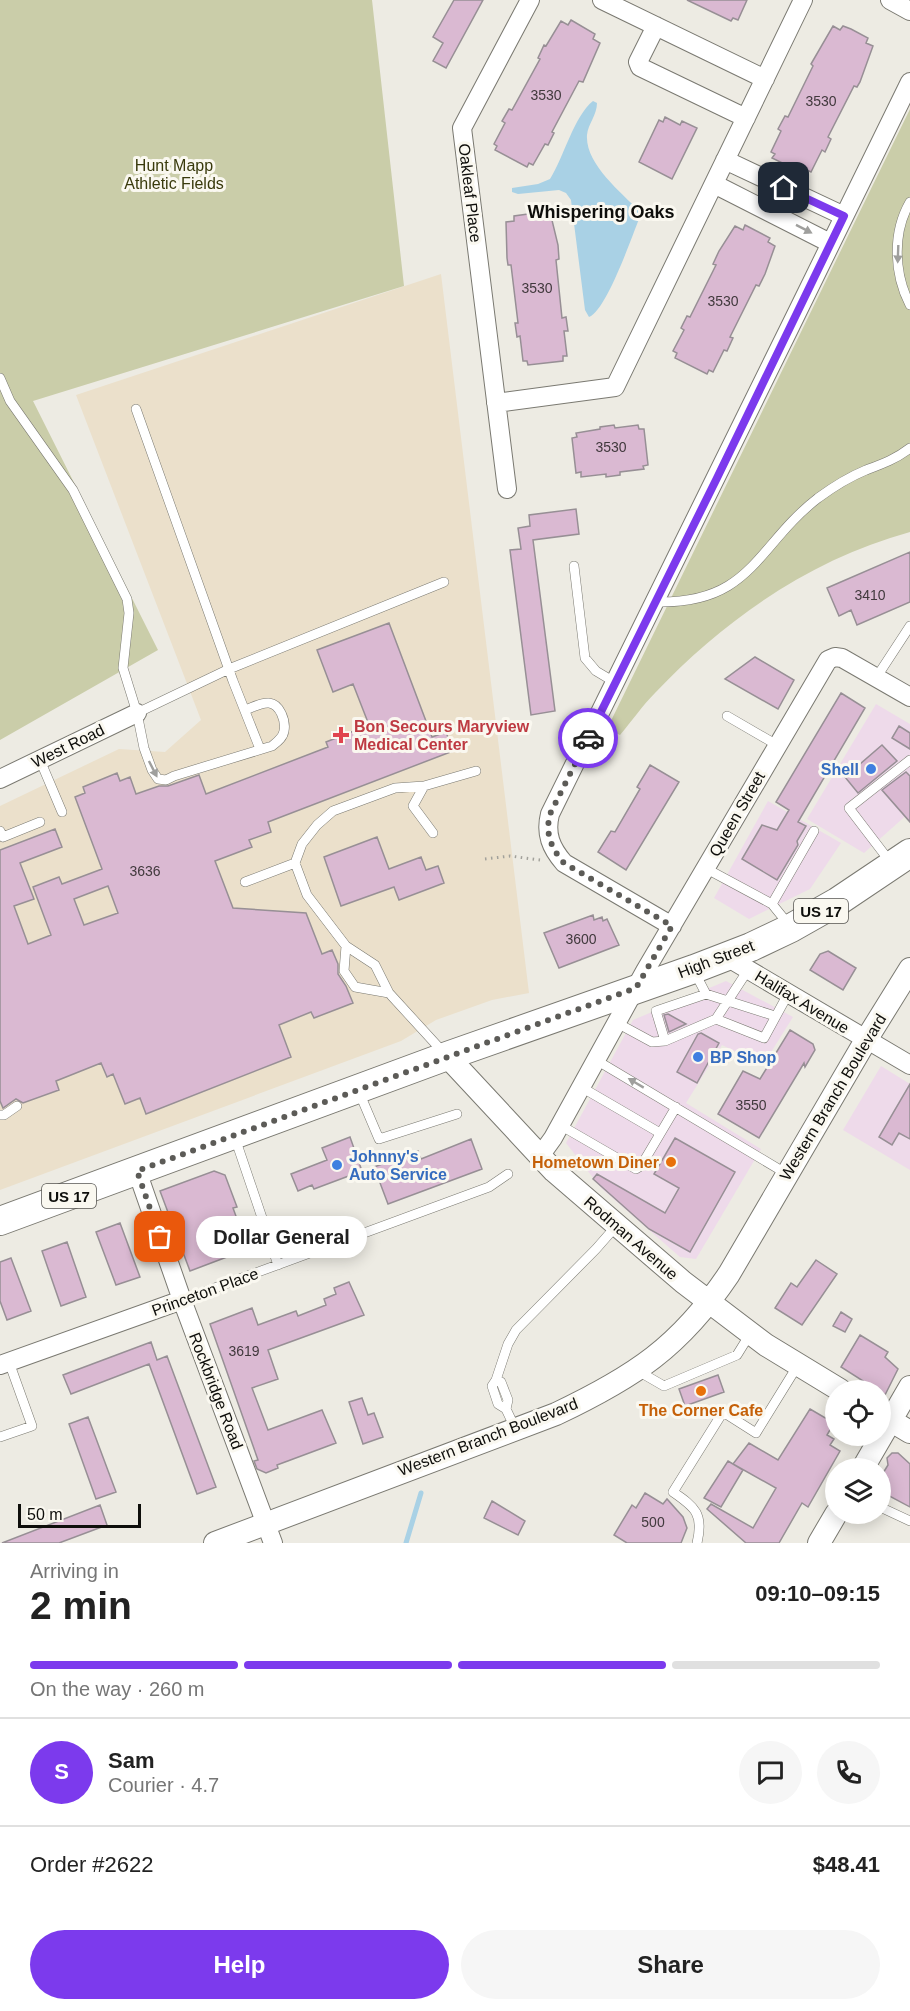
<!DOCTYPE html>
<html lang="en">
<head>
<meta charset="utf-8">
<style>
	:root { --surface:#fff; --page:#f6f6f6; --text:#222; --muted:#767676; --line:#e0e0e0; --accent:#7c3aed }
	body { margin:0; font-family:Helvetica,sans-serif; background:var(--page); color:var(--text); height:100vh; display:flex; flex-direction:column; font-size:22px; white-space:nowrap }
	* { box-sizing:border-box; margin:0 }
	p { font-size:20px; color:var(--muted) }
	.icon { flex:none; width:33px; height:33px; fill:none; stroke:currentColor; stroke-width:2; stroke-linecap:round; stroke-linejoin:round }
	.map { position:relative; height:1543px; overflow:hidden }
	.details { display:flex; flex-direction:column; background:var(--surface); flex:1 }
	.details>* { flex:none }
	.controls { position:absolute; left:825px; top:1380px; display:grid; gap:12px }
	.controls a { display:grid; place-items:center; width:66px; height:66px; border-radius:50%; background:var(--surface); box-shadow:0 3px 15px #0003; font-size:30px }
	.scale { position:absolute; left:18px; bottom:15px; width:123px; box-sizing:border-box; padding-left:6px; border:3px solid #0e0e0b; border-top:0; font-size:16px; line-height:21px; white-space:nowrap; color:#0e0e0b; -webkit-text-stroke:4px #faf8f0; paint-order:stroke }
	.pin { position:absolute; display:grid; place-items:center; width:51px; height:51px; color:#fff; margin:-26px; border-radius:12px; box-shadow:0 3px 9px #0006 }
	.courier { position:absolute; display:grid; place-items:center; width:60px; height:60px; margin:-30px; border:4px solid #7c3aed; border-radius:50%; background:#fff; color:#222; box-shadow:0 2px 8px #0007 }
	.bubble { position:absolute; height:42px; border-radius:21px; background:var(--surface); box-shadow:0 3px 15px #0003; font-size:20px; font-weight:700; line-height:42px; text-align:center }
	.overview em { font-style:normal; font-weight:700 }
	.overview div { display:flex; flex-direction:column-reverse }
	.overview { display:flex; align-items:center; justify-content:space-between; height:102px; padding:0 30px }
	h1 { font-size:39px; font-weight:700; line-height:45px }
	.bar { display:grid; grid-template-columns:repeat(4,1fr); gap:9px 6px; align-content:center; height:72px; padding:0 30px }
	.bar i { height:8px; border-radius:4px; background:var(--line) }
	.bar .selected { background:var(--accent) }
	.bar p { grid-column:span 4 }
	.line { display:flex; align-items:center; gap:15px; padding:0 30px; border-top:2px solid var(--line) }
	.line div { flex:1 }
	.round { display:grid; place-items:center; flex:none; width:63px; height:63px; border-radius:32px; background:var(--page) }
	.cta { display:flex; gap:12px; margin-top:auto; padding:12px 30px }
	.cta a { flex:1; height:69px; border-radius:36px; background:var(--accent); color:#fff; font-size:24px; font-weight:700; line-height:69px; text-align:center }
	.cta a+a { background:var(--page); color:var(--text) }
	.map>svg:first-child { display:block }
</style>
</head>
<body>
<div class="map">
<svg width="910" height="1543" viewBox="0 0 910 1543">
	<rect width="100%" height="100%" fill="#edebe3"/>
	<path fill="#eedaea" d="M876,704L910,724V812L864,853L807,819Z
		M768,801L841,843L810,889L749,919L714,898Z
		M726,981L793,1017L763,1065L722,1045L686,1103L761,1149L696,1259L680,1257L601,1188L566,1143L633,1020Z
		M881,1066L910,1084V1170L843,1130Z"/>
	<path fill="#ebe0cb" d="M441,274L529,993L492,1000L436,1020L401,1041L0,1190V806L119,749L165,752L201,720L76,395Z"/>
	<path fill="#cacda9" d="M0,0H372L404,286L33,401L158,650L0,740Z
		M910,109V532C811,559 725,619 655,693C642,706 632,721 620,735L607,729Z"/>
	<path fill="#a9d1e5" d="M593,101L597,103C597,115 588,124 587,135C585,164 621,192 639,211V219C631,239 606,311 589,317L585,310L571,200L566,193L559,190L518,194L512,192V188L538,184L550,179C564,157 574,116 593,101Z"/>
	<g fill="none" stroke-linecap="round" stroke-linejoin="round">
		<path stroke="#a9d1e5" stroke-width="5" d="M406,1543L421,1493"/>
	</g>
	<path fill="#dab9d2" stroke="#978f95" stroke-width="1.5" fill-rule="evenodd" d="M454,0H483L446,68L433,61L443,43L433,37Z
		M687,0H747L738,20L733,18L731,21Z
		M571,20L595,34L593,39L600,43L583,82L579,81L552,132L554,133L548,145L545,144L533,165L529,163L527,167L495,150L497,146L494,144L505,123L502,121L509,109L512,110L540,59L538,58L544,45L546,46L561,21L568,25Z
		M833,26L840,30L843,26L851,29L868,38L866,43L873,46L860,82L857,87L854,86L828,137L831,139L825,152L822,150L811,172L807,170L805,174L772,158L775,154L771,152L781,131L778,129L785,116L788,117L813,66L811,64Z
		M665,117L680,125L682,121L697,128L672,179L639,162L659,120L663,122Z
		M542,212L543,217L551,216L558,245L559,259L556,260L562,318L566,317L568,331H564L567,356H563V361L528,365L527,361H523L520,336L517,337L515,323H518L511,265H508L507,258L506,222L514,221V216Z
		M745,225L770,238L768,242L775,246L765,274L759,286L756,285L730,337L733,338L727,351L724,350L713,372L709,370L707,374L675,358L677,353L673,351L684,330L681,328L687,316L690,317L716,265L713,264L719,251L735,226L743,230Z
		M614,425L615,428L638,425L639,429H644L648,465L643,466L644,469L620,472V475L606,477V474L581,477V472L576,473L572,438L577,437L576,433L600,429V427Z
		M576,509L579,534L533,540L555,711L531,715L510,550L521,549L518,528L530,526L529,515Z
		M910,552V602L857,625L851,610L839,616L827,588Z
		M389,623L432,737L446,732L453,751L268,822L271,832L249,840L252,847L215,861L233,908L306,913L322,954L332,950L338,964V974L346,986L353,1003L314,1018L311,1012L279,1025L291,1057L146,1114L140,1098L125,1104L113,1074L107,1077L101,1063L56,1081L59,1090L23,1103L16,1099L3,1108L0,1101V850L55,829L62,847L20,863L34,899L14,906L28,944L51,935L33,887L59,877L62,884L102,869L75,797L85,793L83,787L117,773L120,781L130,777L136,794L159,786H168L199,775L206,794L328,747L326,742L369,725L353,684L333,692L317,650ZM108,886L118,913L84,925L74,899Z
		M755,657L794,680L778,709L725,679Z
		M841,693L865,708L798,822L806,826L797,841L798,845L777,880L742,859L762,825L777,830L789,810L776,802Z
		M899,726L910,733V749L892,738Z
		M882,745L897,761L858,793L845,777Z
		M650,765L679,782L626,870L598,852L611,831L615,832L640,789L637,787Z
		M906,772L910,776V822L882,790Z
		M377,837L389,869L421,857L426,870L438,866L444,883L399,900L394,887L341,906L324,857Z
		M593,915L594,920L602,917L603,921L607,919L619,945L559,968L544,933Z
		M828,951L856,968L843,990L810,970L820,954Z
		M668,1014L686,1024L669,1032L664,1015Z
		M790,1030L813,1044L815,1050L805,1067L804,1063L759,1138L718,1114L743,1071L760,1079Z
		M701,1033L719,1043L697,1083L677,1072L698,1034Z
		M910,1084V1139L899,1133L892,1145L879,1137Z
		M350,1137L362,1171L314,1189L312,1185L298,1191L291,1174L327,1160L322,1148Z
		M675,1138L735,1172L690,1252L649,1229L593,1179L597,1174L665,1213L679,1188L654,1174Z
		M471,1139L482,1169L388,1204L374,1167L418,1151L421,1159Z
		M214,1171L225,1175L237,1207L233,1208L248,1249L190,1271L160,1191Z
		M120,1223L140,1277L116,1285L96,1232Z
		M67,1242L86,1297L61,1306L42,1251Z
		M11,1258L31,1311L7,1320L0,1301V1262Z
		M816,1260L837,1274L802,1325L775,1308L791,1283L797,1287Z
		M349,1282L364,1315L268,1350L278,1379L252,1388L268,1430L322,1410L336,1443L277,1465L278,1468L266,1473L257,1469L254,1461L258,1460L210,1324L252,1308L258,1325L296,1311L298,1316L326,1305L324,1299L336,1294L334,1288Z
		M841,1312L852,1319L845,1332L833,1326Z
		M860,1335L888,1352L885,1357L898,1369L885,1395L841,1367Z
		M151,1342L157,1360L167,1356L216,1487L197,1494L149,1364L71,1394L63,1375Z
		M718,1375L724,1392L685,1406L679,1389Z
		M362,1398L368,1415L374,1413L383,1437L363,1444L349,1402Z
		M810,1409L834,1423L827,1435L834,1439L830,1445L840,1451L808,1507L802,1503L779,1543H746L707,1509L711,1504L753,1528L776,1488L733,1464L749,1443L778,1460Z
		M88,1417L116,1492L96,1499L69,1424Z
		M892,1453H898L910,1464V1507L880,1491V1478L888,1465L887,1458Z
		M728,1461L743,1470L721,1507L704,1498Z
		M645,1493L663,1504L667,1499L683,1517L687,1528L681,1543H627L614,1535L632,1505L636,1508Z
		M492,1501L525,1521L518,1535L484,1518Z
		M100,1505L107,1525L59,1543H2Z"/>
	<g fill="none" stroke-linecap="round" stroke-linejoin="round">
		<defs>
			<path id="service" d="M910,202C892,233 894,274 910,305
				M0,378L10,401L73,490L127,599L129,613L123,668L137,713L144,748L152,770L158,779L166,780L174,776L272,746C277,742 283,738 284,731C286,721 280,704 269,703C261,702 252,708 245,710
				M136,409L233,681L260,749
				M574,566L585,658L596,671L616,683
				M656,602C752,604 756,546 818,498C833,487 849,477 866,470C882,464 896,459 910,448
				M876,678L910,626
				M137,713L229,669L444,582
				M727,716L777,745
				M40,760L62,812
				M424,786L413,806L433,833
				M0,831L3,837L40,822
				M891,863L849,808L910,760
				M705,868L772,904L789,925
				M245,882L295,863
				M772,904L814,831
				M346,946L344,971L355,987L389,993
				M706,994L775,1016
				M716,1019L764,1038L788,994
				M617,1023L652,1042L665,1041L656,1011L706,994L694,971
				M665,1041L716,1019L748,970
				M443,1052L389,993L375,965L346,946L307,895L295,863L302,844L317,825L333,811L395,788L424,786L476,771
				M596,1060L787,1174
				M581,1087L660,1133
				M359,1092L379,1139L457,1114
				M0,1115H4L17,1106
				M560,1125L636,1169L641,1166L676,1107
				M235,1138L278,1265
				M182,1300L489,1187L508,1174
				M638,1371L664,1386L737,1355L750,1334
				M496,1380L508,1344L516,1330L596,1249L617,1225
				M506,1409L508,1400L501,1382L496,1380L492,1386L498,1404L506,1409L515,1428
				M0,1437L32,1426L9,1362
				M880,1507L910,1521
				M697,1543C704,1514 695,1507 673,1492L723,1412L756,1433L798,1365"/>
			<path id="minor" d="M602,0L765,79
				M890,0L910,11
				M656,26L638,62L640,67L746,118
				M725,160L844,216
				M714,184L830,243
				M496,403L615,387L803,0
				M507,489L462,128L530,0
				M0,779L137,713
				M672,926L564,863C551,848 545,834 550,814C672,570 790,326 910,82
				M725,956L910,1065
				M540,1156L553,1138L645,971L828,660L835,657L842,658L910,697
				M137,1171L182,1300L273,1543
				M0,1365L182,1300"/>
			<path id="tertiary" d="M447,1056L554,1171L683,1282L766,1345L840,1390
				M880,1414L910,1432
				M863,1468L910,1387
				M215,1543L556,1414C634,1377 680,1347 729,1274L866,1040L910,969
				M819,1543L836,1514"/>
			<path id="primary" d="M0,1221L447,1056L694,969L751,947L791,928L837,902L910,853"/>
		</defs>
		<use href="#service" stroke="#7a7971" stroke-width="10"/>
		<use href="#minor" stroke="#7a7971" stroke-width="20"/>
		<use href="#tertiary" stroke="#7a7971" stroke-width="24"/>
		<use href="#primary" stroke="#7a7971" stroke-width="30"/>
		<path stroke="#a2a19b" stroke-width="3" stroke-dasharray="1.5 4.5" stroke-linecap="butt" d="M485,859L510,856L540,860"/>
		<use href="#service" stroke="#fff" stroke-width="9"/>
		<use href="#minor" stroke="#fff" stroke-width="18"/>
		<use href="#tertiary" stroke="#fff" stroke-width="22"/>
		<use href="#primary" stroke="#fff" stroke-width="28"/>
	</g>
	<defs><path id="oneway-solid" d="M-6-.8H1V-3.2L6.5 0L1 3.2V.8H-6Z" transform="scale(1.5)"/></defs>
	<g fill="#9f9f9d">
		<use href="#oneway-solid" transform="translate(804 229) rotate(27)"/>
		<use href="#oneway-solid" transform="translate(898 254) rotate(92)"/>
		<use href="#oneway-solid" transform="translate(153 769) rotate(63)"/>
		<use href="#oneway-solid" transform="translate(636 1083) rotate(-149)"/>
	</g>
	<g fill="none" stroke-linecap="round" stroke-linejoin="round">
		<path stroke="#5c5b57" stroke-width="6" stroke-dasharray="0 10.8" d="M160,1237L137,1171L636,988L672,926L564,863C551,848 545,834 550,814L588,738"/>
		<path stroke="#7c3aed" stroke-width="8" d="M588,738L717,478L844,216L784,188"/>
	</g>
	<path fill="#e0444e" stroke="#faf8f0" stroke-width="2" d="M338 726h6v6h6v6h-6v6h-6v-6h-6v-6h6z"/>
	<g fill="#3f7fe0" stroke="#faf8f0" stroke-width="2">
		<circle cx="871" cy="769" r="6"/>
		<circle cx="698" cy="1057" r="6"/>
		<circle cx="337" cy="1165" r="6"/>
	</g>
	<g fill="#e8710a" stroke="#faf8f0" stroke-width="2">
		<circle cx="671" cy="1162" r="6"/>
		<circle cx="701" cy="1391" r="6"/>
	</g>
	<g text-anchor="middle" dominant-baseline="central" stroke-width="6" stroke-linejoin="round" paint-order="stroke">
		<g font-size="14" fill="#41393d">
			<text x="546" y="95">3530</text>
			<text x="821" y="101">3530</text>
			<text x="537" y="288">3530</text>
			<text x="723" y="301">3530</text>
			<text x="611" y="447">3530</text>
			<text x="870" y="595">3410</text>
			<text x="145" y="871">3636</text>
			<text x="581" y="939">3600</text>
			<text x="751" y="1105">3550</text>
			<text x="244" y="1351">3619</text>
			<text x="653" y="1522">500</text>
		</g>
		<g fill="#faf8f0" stroke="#555450" stroke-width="1.5">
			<rect x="794" y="899" width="54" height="24" rx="4.5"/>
			<rect x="42" y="1184" width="54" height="24" rx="4.5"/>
		</g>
		<g font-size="15" font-weight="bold" fill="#0e0e0b">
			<text x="821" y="911">US 17</text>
			<text x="69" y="1196">US 17</text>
		</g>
		<g font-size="16" fill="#393a0c" stroke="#faf8f0">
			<text x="174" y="165">Hunt Mapp<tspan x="174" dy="18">Athletic Fields</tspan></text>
		</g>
		<g font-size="16" fill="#0e0e0b" stroke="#faf8f0">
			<text transform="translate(470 193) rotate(83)">Oakleaf Place</text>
			<text transform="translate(68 746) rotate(-26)">West Road</text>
			<text transform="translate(737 814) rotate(-60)">Queen Street</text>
			<text transform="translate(716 959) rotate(-21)">High Street</text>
			<text transform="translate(802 1002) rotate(31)">Halifax Avenue</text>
			<text transform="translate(833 1097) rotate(-59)">Western Branch Boulevard</text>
			<text transform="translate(631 1238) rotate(41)">Rodman Avenue</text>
			<text transform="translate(205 1292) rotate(-20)">Princeton Place</text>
			<text transform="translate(216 1391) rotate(69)">Rockbridge Road</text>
			<text transform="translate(488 1437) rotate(-21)">Western Branch Boulevard</text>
		</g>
		<g font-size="16" font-weight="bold" fill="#be3a42" stroke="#faf8f0" text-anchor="start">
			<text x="354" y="726">Bon Secours Maryview<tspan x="354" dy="18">Medical Center</tspan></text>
		</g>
		<g font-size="16" font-weight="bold" fill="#366cbe" stroke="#faf8f0" text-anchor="start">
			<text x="859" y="769" text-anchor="end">Shell</text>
			<text x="710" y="1057">BP Shop</text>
			<text x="349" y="1156">Johnny's<tspan x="349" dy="18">Auto Service</tspan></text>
		</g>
		<g font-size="16" font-weight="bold" fill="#c56008" stroke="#faf8f0" text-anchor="end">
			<text x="659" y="1162">Hometown Diner</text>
			<text x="701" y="1410" text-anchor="middle">The Corner Cafe</text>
		</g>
		<g font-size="18" font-weight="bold" fill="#0e0e0b" stroke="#faf8f0">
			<text x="601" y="212">Whispering Oaks</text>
		</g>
	</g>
</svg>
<div class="controls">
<a><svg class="icon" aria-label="locate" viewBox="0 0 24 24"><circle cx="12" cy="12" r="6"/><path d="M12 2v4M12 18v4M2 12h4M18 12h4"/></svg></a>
<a><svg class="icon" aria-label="layers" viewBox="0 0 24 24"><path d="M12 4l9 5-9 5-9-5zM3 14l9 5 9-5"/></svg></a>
</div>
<div class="scale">50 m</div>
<div class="pin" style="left:160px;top:1237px;background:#ea580c"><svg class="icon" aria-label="bag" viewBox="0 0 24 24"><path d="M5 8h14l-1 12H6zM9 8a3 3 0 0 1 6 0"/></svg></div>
<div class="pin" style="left:784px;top:188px;background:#1f2937"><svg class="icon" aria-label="home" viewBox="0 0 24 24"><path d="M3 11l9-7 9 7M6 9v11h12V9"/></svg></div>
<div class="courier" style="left:588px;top:738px"><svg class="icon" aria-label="car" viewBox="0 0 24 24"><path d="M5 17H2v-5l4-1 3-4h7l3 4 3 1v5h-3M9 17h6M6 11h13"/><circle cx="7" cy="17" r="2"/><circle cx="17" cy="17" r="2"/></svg></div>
<div class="bubble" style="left:196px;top:1216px;width:171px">Dollar General</div>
</div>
<section class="details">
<div class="overview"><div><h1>2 min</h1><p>Arriving in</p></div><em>09:10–09:15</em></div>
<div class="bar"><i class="selected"></i><i class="selected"></i><i class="selected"></i><i></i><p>On the way · 260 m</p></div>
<div class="line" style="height:108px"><b class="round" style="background:var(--accent);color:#fff">S</b><div><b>Sam</b><p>Courier · 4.7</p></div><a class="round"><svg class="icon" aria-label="chat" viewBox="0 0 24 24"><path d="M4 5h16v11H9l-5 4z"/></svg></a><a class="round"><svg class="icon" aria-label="phone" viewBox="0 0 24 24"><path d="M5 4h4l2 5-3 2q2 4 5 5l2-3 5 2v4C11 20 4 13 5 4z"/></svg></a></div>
<div class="line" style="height:78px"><div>Order #2622</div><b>$48.41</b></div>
<div class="cta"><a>Help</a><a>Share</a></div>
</section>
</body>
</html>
